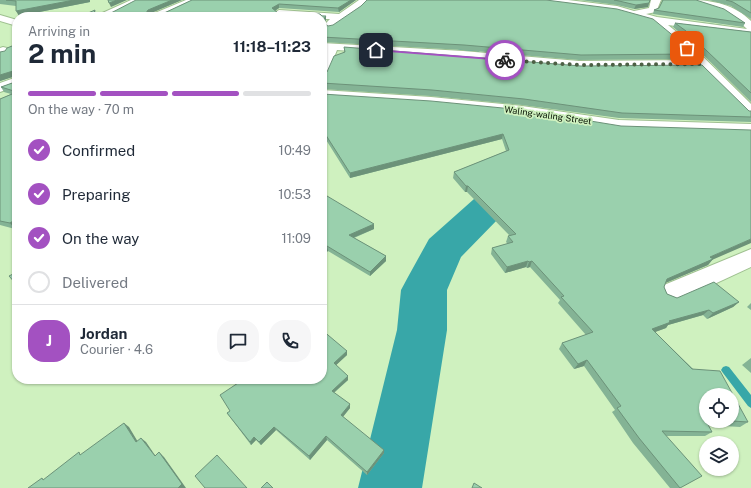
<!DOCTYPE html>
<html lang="en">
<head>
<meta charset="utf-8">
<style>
	:root { --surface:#fff; --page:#f6f6f7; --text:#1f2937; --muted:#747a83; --line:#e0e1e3; --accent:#a351c1 }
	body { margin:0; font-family:"Public Sans",sans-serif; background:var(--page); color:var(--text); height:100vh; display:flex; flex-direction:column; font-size:15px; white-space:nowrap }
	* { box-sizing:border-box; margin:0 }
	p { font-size:13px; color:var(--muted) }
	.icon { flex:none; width:22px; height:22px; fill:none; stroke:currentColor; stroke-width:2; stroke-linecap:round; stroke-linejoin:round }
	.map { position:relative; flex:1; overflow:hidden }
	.details { position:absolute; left:12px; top:12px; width:315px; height:372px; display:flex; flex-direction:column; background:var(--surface); border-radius:16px; box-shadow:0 1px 3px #0004 }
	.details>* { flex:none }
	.controls { position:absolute; left:699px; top:388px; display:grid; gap:8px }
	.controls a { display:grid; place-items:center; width:40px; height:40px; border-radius:50%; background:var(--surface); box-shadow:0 1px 3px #0004; font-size:20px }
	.pin { position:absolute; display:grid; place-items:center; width:34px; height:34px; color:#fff; margin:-17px; border-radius:8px; box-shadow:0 2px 6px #0006 }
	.courier { position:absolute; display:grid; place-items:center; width:40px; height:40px; margin:-20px; border:3px solid #a351c1; border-radius:50%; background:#fff; color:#222; box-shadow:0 1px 5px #0007 }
	.headline em { font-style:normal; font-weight:700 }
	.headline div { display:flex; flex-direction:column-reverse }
	.headline { display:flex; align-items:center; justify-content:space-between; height:68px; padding:0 16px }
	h1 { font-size:26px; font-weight:700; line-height:30px }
	.bar { display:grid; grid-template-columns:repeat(4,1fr); gap:6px 4px; align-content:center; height:48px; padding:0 16px }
	.bar i { height:5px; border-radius:3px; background:var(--line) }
	.bar .active { background:var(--accent) }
	.bar p { grid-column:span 4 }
	.line { display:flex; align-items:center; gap:10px; padding:0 16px; border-top:1px solid var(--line) }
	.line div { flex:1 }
	.round { display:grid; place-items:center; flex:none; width:42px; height:42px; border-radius:16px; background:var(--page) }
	ol { padding:0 16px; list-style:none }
	li { display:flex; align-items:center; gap:12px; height:44px }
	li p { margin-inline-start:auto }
	li .icon { padding:4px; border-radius:50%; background:var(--accent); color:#fff; stroke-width:4 }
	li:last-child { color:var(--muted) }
	li i { width:22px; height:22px; border:2px solid var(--line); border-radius:50% }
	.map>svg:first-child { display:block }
</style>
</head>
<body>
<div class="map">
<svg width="751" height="488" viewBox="0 0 751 488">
	<rect width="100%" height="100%" fill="#cff1bf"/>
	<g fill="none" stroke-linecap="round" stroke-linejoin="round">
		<path fill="#38a7a8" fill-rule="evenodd" d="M698,22L723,25L725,26L723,27L697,24Z
			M453,45L464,49L477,50L487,57L484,58L475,52L463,51L452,47L451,46Z
			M726,366L729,367L751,395V408L748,406L723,373L721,370L723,367Z"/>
		<path fill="#38a7a8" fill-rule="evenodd" d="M524,175L536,178L542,186L536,194L500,217L461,257L447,290V330L422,488H358L397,330L401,290L408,277L429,239L474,199L512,178Z"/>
		<defs>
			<path id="minor" d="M131,0H143L110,17H97L98,15Z
				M186,0H199L163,17H149L150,15Z
				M359,0H369L360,9L332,28L328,29L323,26L330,19H322V17L279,16L274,13L279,10L339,14Z
				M541,0H568L617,6L634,11L649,8L651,0H661L656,12L646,14L657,17L747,29C732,13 714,7 693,2L691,0C713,0 735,5 751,21V36L668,25L683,37L751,104V117L746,115L700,68L579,69L463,59L337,50L328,72L327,75L322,76V57L325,50L322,49V43L463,51L579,61L693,60L675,41L652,22L616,12L546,3Z
				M0,15L17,20V26L0,21Z
				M3,47L7,48L9,51L7,54L0,56V48Z
				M17,77V86L0,92V83Z
				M322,90L431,97L522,106L619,120L751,124V134L619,130L522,114L431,105L322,98Z
				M751,249V267L682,299L673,302L664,299L661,292L664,285Z"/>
		</defs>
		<use href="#minor" stroke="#9fc090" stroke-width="2"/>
		<use href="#minor" fill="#fff" fill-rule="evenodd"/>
	</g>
	<path fill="#84b395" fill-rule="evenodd" d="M0,0H90V2L19,16L16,6L0,4Z
		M182,0L150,13L162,14L192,0H356L339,12L279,8L275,11L278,13L326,16V20L324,24L328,26L692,54L690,59L579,60L463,50L322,42V17H79L95,10L96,14H109Z
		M580,0H650L648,7L634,9L617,5Z
		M662,0H696L745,23L743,27L653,14L654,10L659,8L662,1Z
		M709,0H751V19L731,6Z
		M675,23L751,32V102L684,36L673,27Z
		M17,44V228L15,229L0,225V99L11,94L4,92L1,87L15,82V76L0,81L5,51Z
		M344,47L749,111H751V122L619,118L522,105L431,96L322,89V72H327L344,52Z
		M322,94L523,110L713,259L708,265L665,283L664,287L667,294L677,298L739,302L733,307L707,319L703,315L668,325L666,328L655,332L748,422L740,427L708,425L712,432L705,436H666L681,488H670L633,443L612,412L615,410L584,366L574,369L559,349L562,343L586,335L558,303L560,300L530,267L527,268L526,267L505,273L491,254L492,248L508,244L506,242L508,236H510L467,192H465L453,178L454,172L506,151L502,139L350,178L323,135H322ZM706,395L732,421H706Z
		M322,193L374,229L354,238L386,256V261L370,276L328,251L322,255Z
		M751,303V310L747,307Z
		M347,351V355L336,365L348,380L334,393L350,408L343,417L384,453L367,475L327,440L310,460L276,430L261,445L256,440L251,445L227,413Z
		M751,358V373L742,365Z"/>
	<path fill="#6c9279" d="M74,0H90V2L19,16L16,11Z
		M117,0H127L111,7L109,3Z
		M172,0H182L149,14L146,13L148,10Z
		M351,0H356L339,12L338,8Z
		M649,3L648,7L634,9L636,5Z
		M279,4V8L273,12L272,8Z
		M326,16V20L322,26V21Z
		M13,71L16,76L0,81V75Z
		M503,134L502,139L350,178V173Z
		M466,186H468L467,192H465Z
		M13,221L17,226V228L15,229L10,223Z
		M374,224V229L350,239L349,235Z
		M751,239V243L705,263L710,257Z
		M327,246L328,251L322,255V250Z
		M386,256V261L370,276V272Z
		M713,259L708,265L663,284L667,279Z
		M528,261L526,267L505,273L507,267Z
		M532,261L530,267L527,268L529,262Z
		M739,302L733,307L707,319L713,313Z
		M709,310L703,315L668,325L666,328L647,335L652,329L669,321Z
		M347,351V355L334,367V363Z
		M587,360L584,366L574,369L578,364Z
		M348,376V380L332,394V391Z
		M350,404V408L341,419V415Z
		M124,423L129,427L141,447L136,442Z
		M274,427L276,430L261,445L259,442Z
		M326,436L327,440L310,460L309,456Z
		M254,437L256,440L251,445L250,442Z
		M141,438L146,442L159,461L155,456Z
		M384,450V453L367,475V472Z
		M159,452L164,457L186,488H178Z"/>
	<path fill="#9ad0ad" stroke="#6c9279" d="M6,0H74L16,11V1Z
		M108,0H117L109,3Z
		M136,0H172L148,10L146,13L162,14L192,0H351L338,8L279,4L272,8L278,13L320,14L322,16H326L322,21V17H79L95,10L94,13L95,14H109Z
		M367,0H546L617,9L653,19L676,38L692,54L581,55L464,45L322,37V22L328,26L333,25L361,6Z
		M614,0H650L649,3L636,5L619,1Z
		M663,0H696L724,9L745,23L654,10L659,8Z
		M726,0H751V13L733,2Z
		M675,23L751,32V93L686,31Z
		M17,44V223L13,221L10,223L0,221V99L17,92L1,87L15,82V72L13,71L0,75V52L5,51L7,48Z
		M344,47L581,66L702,65L749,111H751V117L622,113L524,99L432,90L322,83V72H327L334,56L345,52Z
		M322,94L431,101L523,110L621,126L751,130V239L710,257L713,259L667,279L664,287L667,294L677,298L714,282L739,302L713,313L709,310L669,321L671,322L652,329L692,369L720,371L748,422L732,421V395H706V419H705L712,432L662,431L702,476L680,488L639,438L617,408L621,406L587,360L578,364L562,343L593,332L561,297L564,296L532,261L529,262L528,261L507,267L492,248L513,242L508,236L516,234L468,186H466L454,172L509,150L503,134L350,173L322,129Z
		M322,193L374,224L349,235L386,256L370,272L327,246L322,250Z
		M17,272V285L9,276Z
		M322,330L347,351L334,363L348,376L332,391L350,404L341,415L384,450L367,472L326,436L309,456L274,427L259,442L254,437L250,442L227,413L230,411L220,395L244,379H322Z
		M124,423L136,442L141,438L155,456L159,452L182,484L178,488H28L42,478L43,480L79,452L80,455Z
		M217,455L247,488H205L195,476Z
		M267,482L273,488H261Z
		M474,483L482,488H472Z"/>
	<path fill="#a351c1" d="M374,49L505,59L507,60L505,61L376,51Z"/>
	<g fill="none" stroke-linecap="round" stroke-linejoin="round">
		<path stroke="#4d6045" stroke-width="4" stroke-dasharray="0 7.2" d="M505,60L579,65L702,64L687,48"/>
	</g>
	<g text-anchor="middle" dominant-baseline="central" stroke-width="3.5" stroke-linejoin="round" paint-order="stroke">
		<g font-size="9" fill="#071203" stroke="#cff1bf">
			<text transform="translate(548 115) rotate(8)">Waling-waling Street</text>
		</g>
	</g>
</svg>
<div class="controls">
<a><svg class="icon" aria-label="locate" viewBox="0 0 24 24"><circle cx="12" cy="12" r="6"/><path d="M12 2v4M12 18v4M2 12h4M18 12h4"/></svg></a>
<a><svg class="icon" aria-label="layers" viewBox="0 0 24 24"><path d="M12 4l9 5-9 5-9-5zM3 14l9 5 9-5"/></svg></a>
</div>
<div class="pin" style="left:687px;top:48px;background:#ea580c"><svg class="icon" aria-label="bag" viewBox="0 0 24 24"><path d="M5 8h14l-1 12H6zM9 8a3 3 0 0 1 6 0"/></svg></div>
<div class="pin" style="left:376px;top:50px;background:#1f2937"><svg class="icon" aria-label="home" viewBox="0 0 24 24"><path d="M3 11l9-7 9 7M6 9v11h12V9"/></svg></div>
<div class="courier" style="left:505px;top:60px"><svg class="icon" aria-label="bike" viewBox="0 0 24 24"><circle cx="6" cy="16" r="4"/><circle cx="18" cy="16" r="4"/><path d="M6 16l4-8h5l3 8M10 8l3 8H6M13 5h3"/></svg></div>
<section class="details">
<div class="headline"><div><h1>2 min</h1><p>Arriving in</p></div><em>11:18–11:23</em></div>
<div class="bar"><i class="active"></i><i class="active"></i><i class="active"></i><i></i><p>On the way · 70 m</p></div>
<ol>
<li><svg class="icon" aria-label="check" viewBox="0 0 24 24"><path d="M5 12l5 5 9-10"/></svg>Confirmed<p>10:49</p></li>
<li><svg class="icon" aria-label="check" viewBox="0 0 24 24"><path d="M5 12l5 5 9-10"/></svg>Preparing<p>10:53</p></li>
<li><svg class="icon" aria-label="check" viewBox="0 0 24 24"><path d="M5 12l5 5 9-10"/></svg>On the way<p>11:09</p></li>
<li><i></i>Delivered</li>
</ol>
<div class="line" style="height:72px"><b class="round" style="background:var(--accent);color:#fff">J</b><div><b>Jordan</b><p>Courier · 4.6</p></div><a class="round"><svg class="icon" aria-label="chat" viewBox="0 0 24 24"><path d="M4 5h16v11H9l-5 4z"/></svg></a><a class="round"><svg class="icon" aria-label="phone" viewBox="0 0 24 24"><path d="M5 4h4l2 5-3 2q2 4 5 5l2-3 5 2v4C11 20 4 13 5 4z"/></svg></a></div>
</section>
</div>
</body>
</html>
